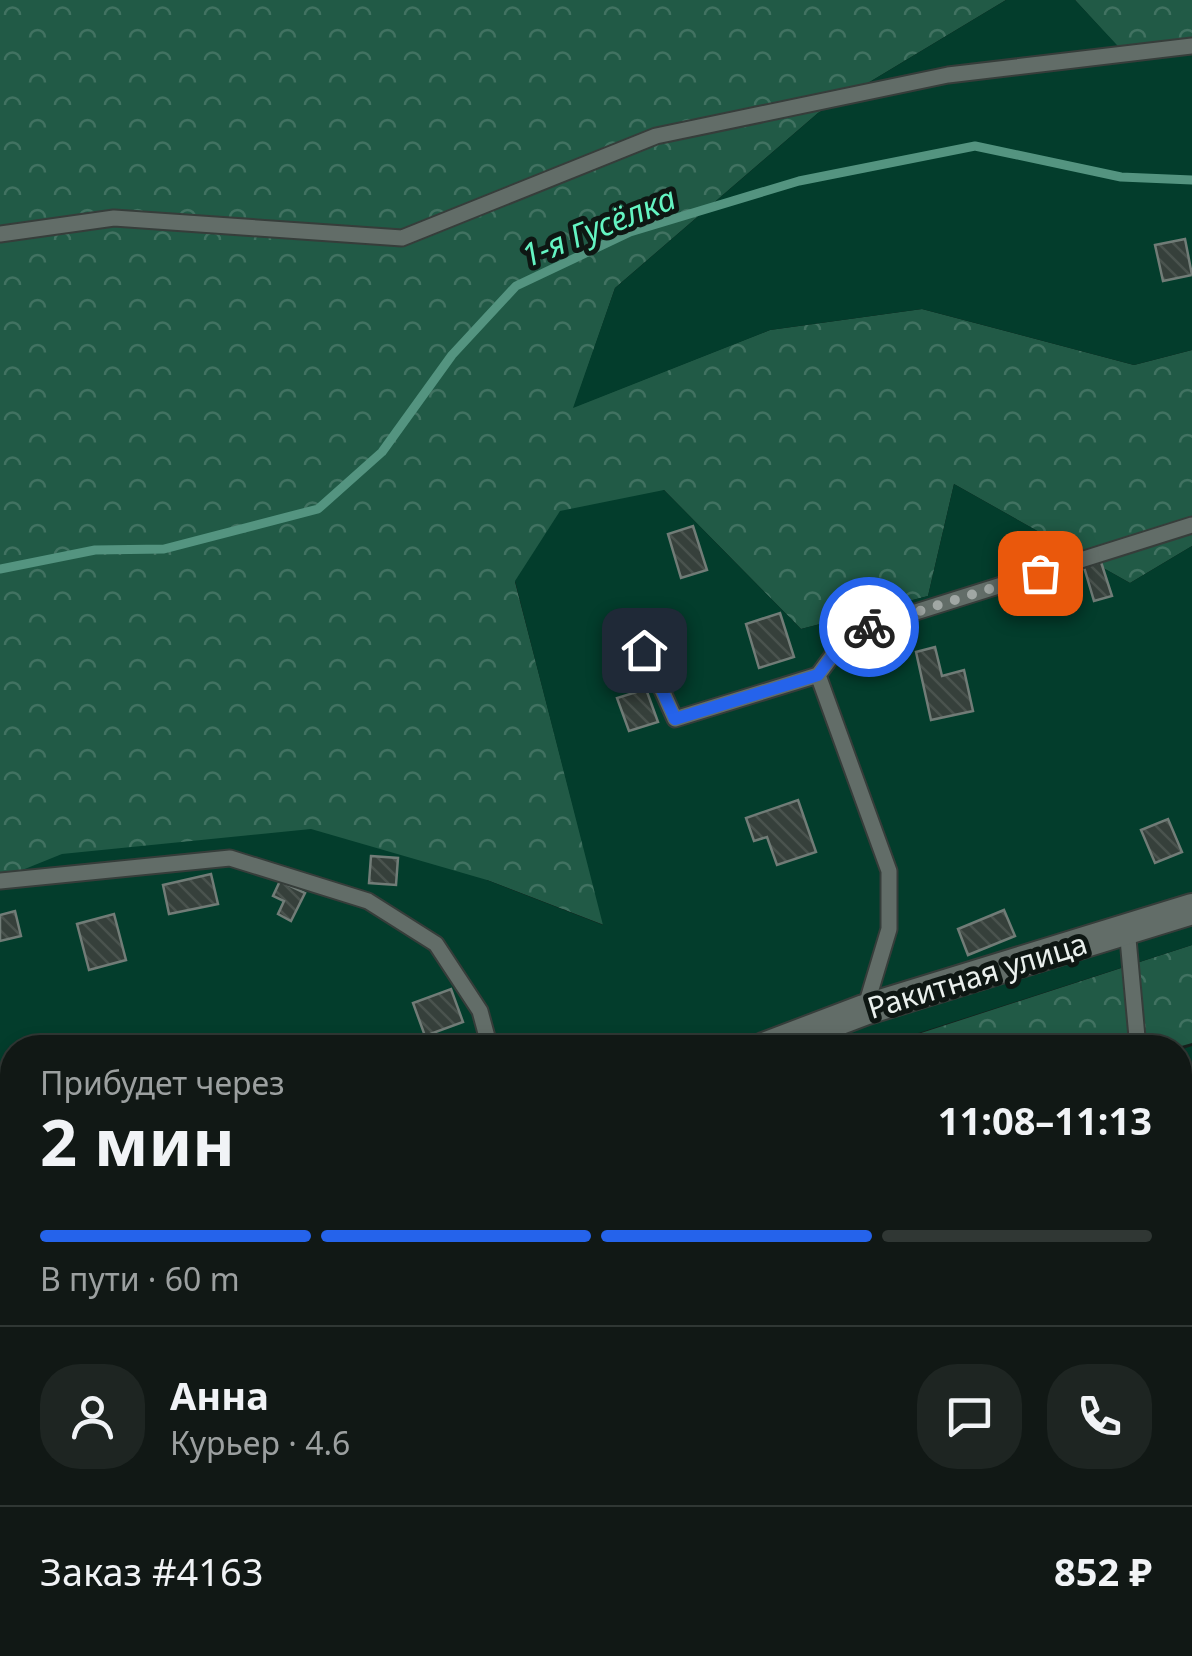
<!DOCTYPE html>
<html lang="ru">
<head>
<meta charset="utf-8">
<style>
	:root { --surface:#111815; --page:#1e2522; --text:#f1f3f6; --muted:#9ca0a0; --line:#303734; --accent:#2563eb }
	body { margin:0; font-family:"Noto Sans",sans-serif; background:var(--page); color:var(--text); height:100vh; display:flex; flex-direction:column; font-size:38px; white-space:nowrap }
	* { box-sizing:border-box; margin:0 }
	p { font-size:32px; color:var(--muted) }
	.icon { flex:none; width:55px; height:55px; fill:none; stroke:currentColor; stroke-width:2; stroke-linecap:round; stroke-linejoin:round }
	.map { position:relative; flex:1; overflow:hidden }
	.panel { position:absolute; left:0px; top:1035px; width:1192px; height:622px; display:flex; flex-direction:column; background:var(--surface); border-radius:40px 40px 0 0; box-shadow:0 5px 15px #0003,0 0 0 2px var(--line) }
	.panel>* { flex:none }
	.pin { position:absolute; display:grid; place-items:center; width:85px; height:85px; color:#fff; margin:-42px; border-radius:20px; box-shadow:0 5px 15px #0006 }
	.courier { position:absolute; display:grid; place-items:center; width:100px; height:100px; margin:-50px; border:8px solid #2563eb; border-radius:50%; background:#fff; color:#222; box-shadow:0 2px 12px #0007 }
	.headline em { font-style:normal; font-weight:700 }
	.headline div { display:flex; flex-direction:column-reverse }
	.headline { display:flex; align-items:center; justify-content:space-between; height:170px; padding:0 40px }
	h1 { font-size:65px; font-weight:700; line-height:75px }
	.bar { display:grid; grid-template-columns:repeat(4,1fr); gap:15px 10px; align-content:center; height:120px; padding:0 40px }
	.bar i { height:12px; border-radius:8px; background:var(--line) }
	.bar .current { background:var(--accent) }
	.bar p { grid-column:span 4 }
	.line { display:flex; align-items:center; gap:25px; padding:0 40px; border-top:2px solid var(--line) }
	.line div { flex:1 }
	.round { display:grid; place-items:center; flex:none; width:105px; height:105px; border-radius:40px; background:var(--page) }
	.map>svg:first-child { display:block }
</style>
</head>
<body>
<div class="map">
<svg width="1192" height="1656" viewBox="0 0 1192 1656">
	<defs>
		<pattern id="forest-crowns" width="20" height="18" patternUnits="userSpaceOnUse" patternTransform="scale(2.5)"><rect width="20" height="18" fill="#215a46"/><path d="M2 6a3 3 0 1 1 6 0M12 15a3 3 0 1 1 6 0" fill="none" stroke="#417261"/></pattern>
		<pattern id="building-back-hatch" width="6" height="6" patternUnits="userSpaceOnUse" patternTransform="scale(2.5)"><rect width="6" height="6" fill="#36403b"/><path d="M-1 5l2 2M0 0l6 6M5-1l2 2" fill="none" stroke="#4a534e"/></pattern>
	</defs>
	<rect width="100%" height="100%" fill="#17201c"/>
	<path fill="url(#forest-crowns)" d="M0,0H1006L818,113L615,288L574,407L770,330L922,309L1134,365L1192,350V546L1130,583L954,484L928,596L801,629L664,490L515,582L604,925L487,880L0,879Z
		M1075,0H1192V39L1129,59Z
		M1192,945V1043L1178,1047L875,1048Z"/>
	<path fill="#033d2c" d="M1006,0H1075L1129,58L1192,39V350L1134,365L922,309L770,330L573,408L615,288L818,113Z
		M954,484L1130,583L1192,546V945L875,1047L12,1048V1329L0,1333V879L62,854L311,829L487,880L603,925L515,581L560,511L664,490L801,629L928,596Z
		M1192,1046V1656H0V1445L12,1441V1645H1180V1050Z"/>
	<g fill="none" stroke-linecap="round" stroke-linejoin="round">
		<path stroke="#549480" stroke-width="9" d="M0,569L95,550L164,549L318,509L382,452L452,355L516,286L630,232L799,181L975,146L1121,177L1192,180"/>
	</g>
	<path fill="url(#building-back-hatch)" stroke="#717c77" stroke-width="2.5" d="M1185,239L1192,275L1163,281L1155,245Z
		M693,526L707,570L681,578L668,534Z
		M1101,562L1112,596L1094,601L1084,567Z
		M780,613L794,657L759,668L746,624Z
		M935,647L942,676L964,670L973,711L931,720L916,652Z
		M646,689L658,722L629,731L617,698Z
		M798,800L816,852L777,865L767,837L754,841L746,818Z
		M1168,819L1182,852L1155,863L1141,830Z
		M371,856L398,858L396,885L369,883Z
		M211,874L218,904L169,914L163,885Z
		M280,881L305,893L291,921L278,914L284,901L273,896Z
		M1004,910L1015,936L968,955L958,929Z
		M15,911L21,936L0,941V915Z
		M114,914L126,960L89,970L77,924Z
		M451,989L463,1022L425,1036L413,1003Z
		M459,1648H479V1656H459Z
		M1151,1650V1656H1133L1132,1651Z"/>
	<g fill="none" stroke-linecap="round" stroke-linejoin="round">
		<defs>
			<path id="lane" d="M0,234L114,218L402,238L656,136L948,75L1192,46
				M644,650L675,719L818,675L889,871V929L865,1009
				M818,675L849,633L1192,525
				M0,881L230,858L368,901L436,944L480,1011L490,1048
				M1127,928L1138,1048
				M429,1645L430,1656
				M772,1645V1656
				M1179,1645V1656"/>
			<path id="street" d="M764,1048L864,1010L1192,909
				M0,1314L12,1310
				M0,1349L12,1443
				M28,1645L29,1656"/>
		</defs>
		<use href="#lane" stroke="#363d3a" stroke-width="19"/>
		<use href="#street" stroke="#363d3a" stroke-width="34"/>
		<use href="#lane" stroke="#626d68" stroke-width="15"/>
		<use href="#street" stroke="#626d68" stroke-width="30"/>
	</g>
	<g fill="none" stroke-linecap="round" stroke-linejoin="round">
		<path stroke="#a0a7a4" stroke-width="10" stroke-dasharray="0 18" d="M869,627L1040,573"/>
		<path stroke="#2563eb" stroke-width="12" d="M644,650L675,719L818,675L849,633L869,627"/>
	</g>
	<g text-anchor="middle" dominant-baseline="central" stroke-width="10" stroke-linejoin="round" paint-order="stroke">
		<g font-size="30" fill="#eaf0ed" stroke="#0e1713">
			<text transform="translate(977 975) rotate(-17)">Ракитная улица</text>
		</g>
		<g font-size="32" font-style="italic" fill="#64f4c2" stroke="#0e1713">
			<text transform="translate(598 226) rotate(-22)">1-я Гусёлка</text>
		</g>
	</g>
</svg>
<div class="pin" style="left:1040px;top:573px;background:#ea580c"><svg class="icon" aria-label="bag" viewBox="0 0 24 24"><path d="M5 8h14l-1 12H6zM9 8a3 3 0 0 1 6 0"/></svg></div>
<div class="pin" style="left:644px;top:650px;background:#1f2937"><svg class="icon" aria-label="home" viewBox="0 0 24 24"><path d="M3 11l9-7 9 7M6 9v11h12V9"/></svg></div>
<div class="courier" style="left:869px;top:627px"><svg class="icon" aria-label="bike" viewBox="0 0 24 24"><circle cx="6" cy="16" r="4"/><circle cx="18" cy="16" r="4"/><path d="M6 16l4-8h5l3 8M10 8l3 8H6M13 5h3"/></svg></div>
<section class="panel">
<div class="headline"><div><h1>2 мин</h1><p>Прибудет через</p></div><em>11:08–11:13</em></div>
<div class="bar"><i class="current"></i><i class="current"></i><i class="current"></i><i></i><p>В пути · 60 m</p></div>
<div class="line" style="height:180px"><a class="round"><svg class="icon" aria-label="person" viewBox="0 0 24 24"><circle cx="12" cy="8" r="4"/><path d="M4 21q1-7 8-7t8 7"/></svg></a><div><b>Анна</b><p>Курьер · 4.6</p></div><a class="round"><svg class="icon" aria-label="chat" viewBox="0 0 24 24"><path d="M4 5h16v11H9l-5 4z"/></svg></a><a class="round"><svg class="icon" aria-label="phone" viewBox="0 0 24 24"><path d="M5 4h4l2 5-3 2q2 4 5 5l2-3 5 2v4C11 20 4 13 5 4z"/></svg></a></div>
<div class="line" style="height:130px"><div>Заказ #4163</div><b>852 ₽</b></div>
</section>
</div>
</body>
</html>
